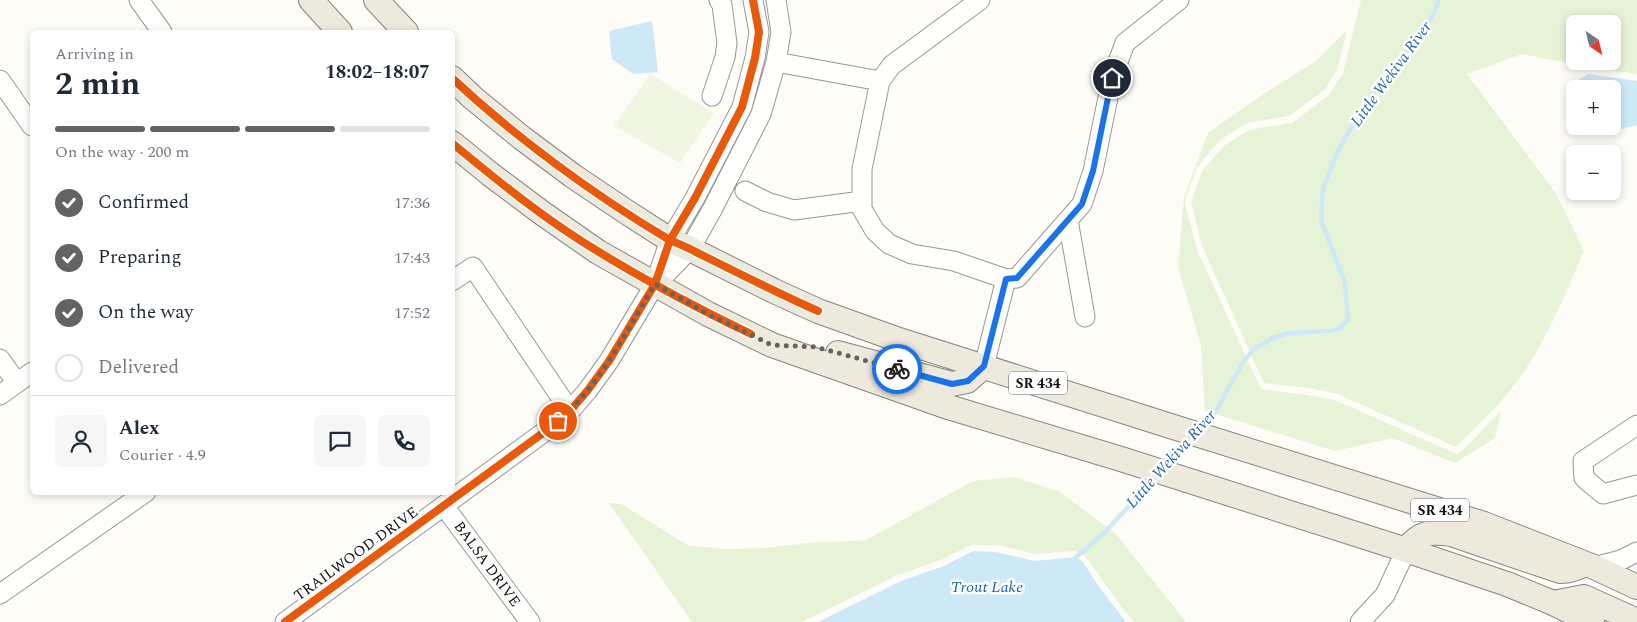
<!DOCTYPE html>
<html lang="en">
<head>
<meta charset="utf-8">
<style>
	:root { --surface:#fff; --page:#f6f6f7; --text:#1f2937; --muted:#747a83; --line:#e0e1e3; --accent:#646362 }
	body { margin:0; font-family:Spectral,serif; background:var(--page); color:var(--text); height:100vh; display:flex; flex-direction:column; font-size:19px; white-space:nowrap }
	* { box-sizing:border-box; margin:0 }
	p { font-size:16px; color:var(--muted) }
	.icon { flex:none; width:28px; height:28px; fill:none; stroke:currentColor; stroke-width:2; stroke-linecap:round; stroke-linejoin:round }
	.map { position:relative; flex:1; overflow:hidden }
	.side { position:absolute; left:30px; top:30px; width:425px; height:465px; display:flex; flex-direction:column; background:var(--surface); border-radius:8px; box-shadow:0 2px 8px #0003 }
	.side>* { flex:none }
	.needle { width:32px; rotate:145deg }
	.fabs { position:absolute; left:1566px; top:15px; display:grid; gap:10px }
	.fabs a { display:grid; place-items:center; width:55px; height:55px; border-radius:8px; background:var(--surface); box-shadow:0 2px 8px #0003; font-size:25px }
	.pin { position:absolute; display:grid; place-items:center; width:42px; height:42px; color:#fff; margin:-21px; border:2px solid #fff; border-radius:50%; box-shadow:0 1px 5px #0007 }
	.courier { position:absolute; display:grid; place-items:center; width:50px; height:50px; margin:-25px; border:4px solid #1a73e8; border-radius:50%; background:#fff; color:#222; box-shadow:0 1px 6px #0007 }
	.head em { font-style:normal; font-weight:700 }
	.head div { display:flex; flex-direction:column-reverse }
	.head { display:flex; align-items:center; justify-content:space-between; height:85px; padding:0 25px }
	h1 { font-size:32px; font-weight:700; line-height:38px }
	.bar { display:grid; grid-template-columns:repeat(4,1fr); gap:8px 5px; align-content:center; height:60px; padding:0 25px }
	.bar i { height:6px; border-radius:4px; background:var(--line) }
	.bar .selected { background:var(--accent) }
	.bar p { grid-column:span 4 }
	.line { display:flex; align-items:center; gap:12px; padding:0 25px; border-top:1px solid var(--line) }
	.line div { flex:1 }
	.round { display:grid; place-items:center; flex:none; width:52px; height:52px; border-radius:8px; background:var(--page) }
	ol { padding:0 25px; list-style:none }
	li { display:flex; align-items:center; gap:15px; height:55px }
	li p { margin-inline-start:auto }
	li .icon { padding:5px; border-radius:50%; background:var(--accent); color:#fff; stroke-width:4 }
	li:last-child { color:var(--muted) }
	li i { width:28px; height:28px; border:2px solid var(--line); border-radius:50% }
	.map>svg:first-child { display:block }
</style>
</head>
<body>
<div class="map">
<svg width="1637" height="622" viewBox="0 0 1637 622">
	<rect width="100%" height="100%" fill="#fdfcf7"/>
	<path fill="#e7f3d7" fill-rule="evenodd" d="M1361,0H1637V74L1595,68L1522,54L1467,74L1555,192L1584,251C1566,291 1550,334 1525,370C1506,399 1480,423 1456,447L1338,394L1309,388L1264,383L1203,248L1191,203L1202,171L1225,145L1249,130L1292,123L1329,95L1343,73ZM1575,24H1612V61H1575Z
		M1347,30L1337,70L1324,90L1289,116L1247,123L1221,139L1197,167L1185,200V204L1197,250L1259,385L1262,389L1308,395L1337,401L1456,454L1461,452L1501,411L1495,438L1455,463L1393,438L1335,451L1205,411L1201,345L1178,267L1184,197L1208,133L1256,99L1316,61Z
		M1014,477L1060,492L1115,533L1186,622H1135L1126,613L1085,556L1076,551L1035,554L997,545H971L941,560L898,575L802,622H692L609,503L621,504L689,546L728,549L765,548L808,543L866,540L973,481Z"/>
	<path fill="#f0f6e1" d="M650,74L714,113L680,163L614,126Z"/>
	<path fill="#cde8f7" d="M652,21L658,72L633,74L612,59L609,31Z
		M1588,74L1637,81V125L1603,134L1595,126H1612V89H1575V107L1572,105L1574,82Z
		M974,551L996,552L1035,561L1076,557L1083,562L1097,584L1126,622H818L901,581L944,566L959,558Z"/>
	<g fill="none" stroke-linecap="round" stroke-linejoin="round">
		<path stroke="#cde8f7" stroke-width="4.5" d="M1201,428L1213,416L1243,362L1253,350L1273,338L1289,333L1332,331L1340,328L1348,319L1345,283L1321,220L1323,189L1339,148L1373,93L1411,47L1434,14L1438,0
			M1167,465L1191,440
			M1074,562L1076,557L1104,533L1155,478"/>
		<defs>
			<path id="minor" d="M139,0L162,32
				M980,0L892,65L880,81L862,169V209L875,231L889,244L912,254L954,261L1006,279L1017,278L1082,204L1093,171L1112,78L1125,43L1179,0
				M776,62L880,81
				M0,80L32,126
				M712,96L725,57L727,43L722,5L719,0
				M745,191L767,202L794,210L862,201
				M1068,220L1085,317
				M452,281L473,267L570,411
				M658,282L690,249L713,208L761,114L776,62L781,32L776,0
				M0,359L17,383
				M984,366L1006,279
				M0,395L32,372
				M1637,425L1583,461L1584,478L1603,494L1637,485
				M444,506L530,622
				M1594,567L1621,560L1637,552
				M0,594L146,492
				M285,622L547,430L570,411L588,390L609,361L655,284L670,240L695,198L742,107L755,58L759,32L753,0
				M1360,622L1385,595L1406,550"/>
			<path id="major" d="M311,0L340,32
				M376,0L406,32
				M452,78L473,98L522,138L573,176L625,211L670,240L690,249L774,291L818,311L899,340L1164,424L1484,524L1594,567L1637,587
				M452,143L490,174L542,213L598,252L708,314L772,345L945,406L1121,459L1406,550L1507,584L1553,603L1592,622
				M838,353L952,384L967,381L984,366
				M1406,550C1420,532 1430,531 1451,534L1560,571C1569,571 1576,569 1584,564
				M1553,603L1584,597L1637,621"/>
		</defs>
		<use href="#minor" stroke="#979795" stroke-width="21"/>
		<use href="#major" stroke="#858482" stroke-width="26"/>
		<use href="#minor" stroke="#fffffe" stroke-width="19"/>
		<use href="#major" stroke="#ede9dc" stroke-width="24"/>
		<defs>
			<path id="cycleway" d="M452,78C515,137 594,195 668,239C676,243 685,246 692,250C734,271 775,292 818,311
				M452,143C499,182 547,221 599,252C648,282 699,309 751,334
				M285,622L547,430L570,411L588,390L609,361L655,284L670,240L695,198L742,107L755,58L759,32L753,0"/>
		</defs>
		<use href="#cycleway" stroke="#fff" stroke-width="11"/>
		<use href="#cycleway" stroke="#e8590c" stroke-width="8"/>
	</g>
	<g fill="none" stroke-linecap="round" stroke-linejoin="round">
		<path stroke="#646362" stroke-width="5" stroke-dasharray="0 9" d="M558,421C601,385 626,331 655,284L708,314L772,345L816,347L897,369"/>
		<path stroke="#1a73e8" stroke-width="6" d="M897,369L952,384L968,381L984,366L1006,279L1017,278L1082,204L1093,171L1112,78"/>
	</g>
	<g text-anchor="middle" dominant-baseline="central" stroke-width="5" stroke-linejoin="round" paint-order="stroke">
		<g fill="#fff" stroke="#585858" stroke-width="1">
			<rect x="1009" y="371.5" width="58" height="23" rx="4"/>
			<rect x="1411" y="498.5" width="58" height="23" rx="4"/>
		</g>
		<g font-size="14" font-weight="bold" fill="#111">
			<text x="1038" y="383">SR 434</text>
			<text x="1440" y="510">SR 434</text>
		</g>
		<g font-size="15" fill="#111" stroke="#fff">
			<text transform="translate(356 554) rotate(-36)">TRAILWOOD DRIVE</text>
			<text transform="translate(487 564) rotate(54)">BALSA DRIVE</text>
		</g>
		<g font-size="16" font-style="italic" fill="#1768a6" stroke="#fff">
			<text transform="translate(1391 74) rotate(-54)">Little Wekiva River</text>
			<text transform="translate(1171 459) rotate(-48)">Little Wekiva River</text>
			<text x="987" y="587">Trout Lake</text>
		</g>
	</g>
</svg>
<div class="fabs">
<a><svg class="needle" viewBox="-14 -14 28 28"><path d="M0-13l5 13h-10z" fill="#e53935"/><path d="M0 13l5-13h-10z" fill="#747a83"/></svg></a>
<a>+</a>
<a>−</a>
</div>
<div class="pin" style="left:558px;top:421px;background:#ea580c"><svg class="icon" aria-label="bag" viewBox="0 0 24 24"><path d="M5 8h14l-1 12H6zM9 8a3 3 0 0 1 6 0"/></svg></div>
<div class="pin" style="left:1112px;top:78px;background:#1f2937"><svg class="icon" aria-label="home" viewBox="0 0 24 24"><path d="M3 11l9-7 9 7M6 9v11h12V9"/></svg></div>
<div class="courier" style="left:897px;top:369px"><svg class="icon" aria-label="bike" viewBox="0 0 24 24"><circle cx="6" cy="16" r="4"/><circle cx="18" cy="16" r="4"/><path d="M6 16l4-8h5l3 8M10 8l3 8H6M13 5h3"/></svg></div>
<section class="side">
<div class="head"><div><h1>2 min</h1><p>Arriving in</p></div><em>18:02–18:07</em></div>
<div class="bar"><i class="selected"></i><i class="selected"></i><i class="selected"></i><i></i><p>On the way · 200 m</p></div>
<ol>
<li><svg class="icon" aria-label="check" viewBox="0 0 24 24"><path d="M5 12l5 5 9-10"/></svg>Confirmed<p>17:36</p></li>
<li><svg class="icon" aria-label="check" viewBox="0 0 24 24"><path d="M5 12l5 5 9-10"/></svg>Preparing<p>17:43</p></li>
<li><svg class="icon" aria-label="check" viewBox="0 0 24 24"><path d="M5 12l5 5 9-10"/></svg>On the way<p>17:52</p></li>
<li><i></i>Delivered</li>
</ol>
<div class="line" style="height:90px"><a class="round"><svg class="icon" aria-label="person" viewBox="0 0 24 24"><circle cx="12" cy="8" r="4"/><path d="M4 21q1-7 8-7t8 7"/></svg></a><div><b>Alex</b><p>Courier · 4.9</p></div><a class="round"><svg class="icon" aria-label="chat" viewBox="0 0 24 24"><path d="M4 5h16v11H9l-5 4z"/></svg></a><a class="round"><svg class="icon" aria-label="phone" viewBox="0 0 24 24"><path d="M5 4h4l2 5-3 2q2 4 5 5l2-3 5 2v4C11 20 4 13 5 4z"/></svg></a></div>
</section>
</div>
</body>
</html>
